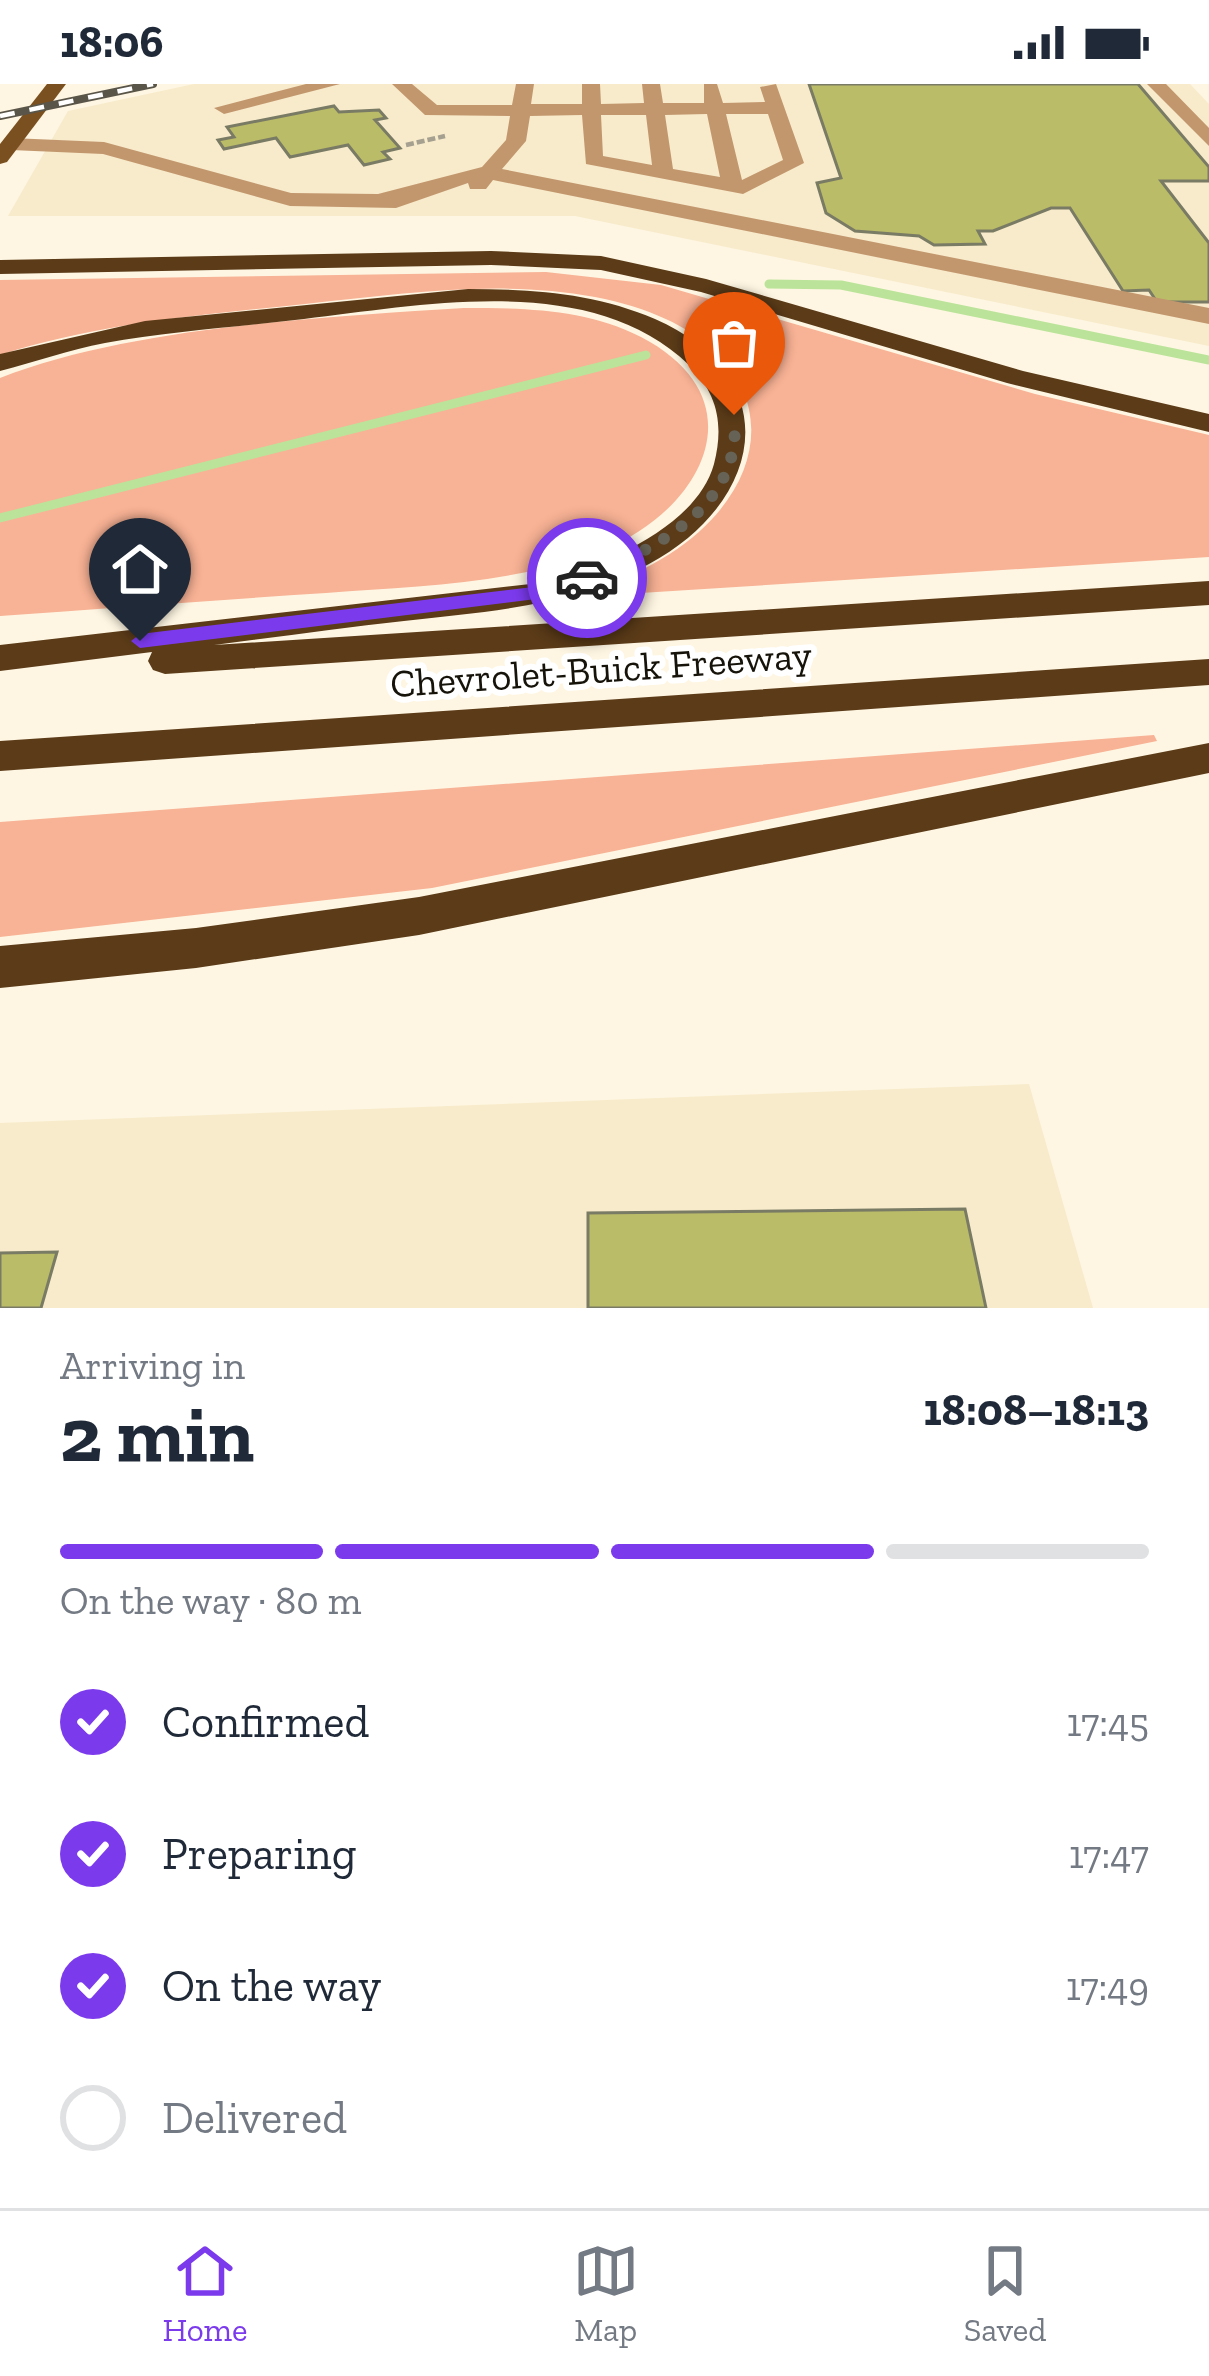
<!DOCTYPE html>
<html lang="en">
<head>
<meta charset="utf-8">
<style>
	:root { --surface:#fff; --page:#f6f6f7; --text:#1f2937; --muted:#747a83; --line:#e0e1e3; --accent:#7c3aed }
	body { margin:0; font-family:"Zilla Slab",serif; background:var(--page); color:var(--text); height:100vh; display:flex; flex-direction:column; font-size:45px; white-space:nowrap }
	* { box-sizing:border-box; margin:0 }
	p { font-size:39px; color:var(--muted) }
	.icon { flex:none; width:66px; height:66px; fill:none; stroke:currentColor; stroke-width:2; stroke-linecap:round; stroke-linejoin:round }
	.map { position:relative; height:1224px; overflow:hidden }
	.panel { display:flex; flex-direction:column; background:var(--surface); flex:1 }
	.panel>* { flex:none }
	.pin { position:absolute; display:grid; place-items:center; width:102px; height:102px; color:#fff; margin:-123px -51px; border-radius:50% 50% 50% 0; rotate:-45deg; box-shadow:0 0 12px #0007 }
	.pin .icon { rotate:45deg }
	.courier { position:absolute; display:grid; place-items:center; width:120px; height:120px; margin:-60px; border:9px solid #7c3aed; border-radius:50%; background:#fff; color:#222; box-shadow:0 3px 15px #0007 }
	.summary em { font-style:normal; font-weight:700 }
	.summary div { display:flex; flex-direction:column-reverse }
	.summary { display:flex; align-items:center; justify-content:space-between; height:204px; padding:0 60px }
	h1 { font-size:78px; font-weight:700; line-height:90px }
	.bar { display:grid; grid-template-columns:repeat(4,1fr); gap:18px 12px; align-content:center; height:144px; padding:0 60px }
	.bar i { height:15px; border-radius:9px; background:var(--line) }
	.bar .active { background:var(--accent) }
	.bar p { grid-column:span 4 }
	ol { padding:0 60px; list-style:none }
	li { display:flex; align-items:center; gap:36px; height:132px }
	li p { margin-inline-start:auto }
	li .icon { padding:12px; border-radius:50%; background:var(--accent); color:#fff; stroke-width:4 }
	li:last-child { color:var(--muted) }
	li i { width:66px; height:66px; border:6px solid var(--line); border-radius:50% }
	.status { display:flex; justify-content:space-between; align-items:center; height:84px; padding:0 60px; background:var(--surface); direction:ltr }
	.status svg { height:33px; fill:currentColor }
	.tab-bar { display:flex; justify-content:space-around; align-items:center; height:168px; border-top:3px solid var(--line); background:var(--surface); font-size:33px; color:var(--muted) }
	.tab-bar a { display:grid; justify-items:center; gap:6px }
	.tab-bar .active { color:var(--accent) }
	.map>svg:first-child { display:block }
</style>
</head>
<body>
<div class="status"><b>18:06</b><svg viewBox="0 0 49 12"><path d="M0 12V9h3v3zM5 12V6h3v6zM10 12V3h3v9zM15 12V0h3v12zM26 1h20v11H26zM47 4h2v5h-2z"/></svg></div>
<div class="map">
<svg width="1209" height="1224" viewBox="0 0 1209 1224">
	<rect width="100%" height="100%" fill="#fef6e2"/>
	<path fill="#f8ebcb" d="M194,0H1190L1209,20V262L575,132H8L68,27Z
		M1029,1000L1093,1224H0V1039Z"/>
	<path fill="#f8b295" d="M546,188L661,201L1035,310L1209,351V473L593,512V505C790,444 817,256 595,213C499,195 401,210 305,220C202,231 99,239 0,271V196Z
		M464,224C524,224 586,225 641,253C760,315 704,425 603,466C516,500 418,502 326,509C217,516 109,524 0,532V294C130,243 323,233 464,224Z
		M1154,651L1157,657L432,804L0,853V738Z"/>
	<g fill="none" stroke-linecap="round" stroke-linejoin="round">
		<path stroke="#bbe49a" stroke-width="9" d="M769,200L841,201L1209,276
			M0,434L646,271"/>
	</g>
	<path fill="#bbbc68" stroke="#7a7b64" stroke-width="3" d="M809,0H1138L1209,83V97H1161L1209,159V218H1157L1149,206L1123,207L1070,124H1051L993,147H978L985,160L934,161L919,152L855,147L826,129L817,99L841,94Z
		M334,22L339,28L379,26L386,34L375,36L400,64L383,68L390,75L364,81L348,61L290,73L276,54L224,65L218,56L234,53L227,43Z
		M965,1125L986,1224H588V1129Z
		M57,1168L41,1224H0V1169Z"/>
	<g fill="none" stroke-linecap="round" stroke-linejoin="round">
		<path stroke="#a6a090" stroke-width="4.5" stroke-dasharray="8 3" stroke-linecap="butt" d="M406,61L445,52"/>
		<path fill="#c2976e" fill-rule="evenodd" d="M306,0H340L224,30L214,24Z
			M392,0H412L437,21H512L516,0H534L531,20H582V0H600L601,20L644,19L642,0H660L663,19H704V0H717L723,19L765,18L760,3L776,0L804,79L743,110L586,80L582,31L530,32L526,57L502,85L1209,224V240L493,96L486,105H470L468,99L396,124L290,122L103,70L11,66L1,60L11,54L104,58L291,109L378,110L482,83L506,56L510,32L425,31ZM707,30L720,93L673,85L665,31ZM726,30H768L783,76L742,96ZM601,31H646L652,81L603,72Z
			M1147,0H1166L1209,44V62Z"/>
		<path fill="#7b5020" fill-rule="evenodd" d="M47,0H66L7,78L0,80V60Z"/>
		<path fill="#5b3b18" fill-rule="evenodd" d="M491,167L601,172L706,195L1023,287L1209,330V348L1007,299L701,208L601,186L491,181L0,190V176Z
			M468,205C533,205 595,209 655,235C788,294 764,418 649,480C569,523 492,527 404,537C341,544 277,553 214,561L1209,497V521L165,590L153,586L148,577L152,568L0,587V561L548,498C605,479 696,444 714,380C724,341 718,310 689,281C591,187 426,221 304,235C238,243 171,247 105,259C69,266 35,278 0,287V270L145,237Z
			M1209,575V601L0,687V657Z
			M1209,659V689L419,851L196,884L0,904V862L196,844L419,813Z"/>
		<defs>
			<path id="rail" d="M0,32L153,0"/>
		</defs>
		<use href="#rail" stroke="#5a5549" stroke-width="8"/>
		<use href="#rail" stroke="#fff" stroke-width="4.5" stroke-dasharray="15" stroke-linecap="butt"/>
	</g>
	<path fill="#7c3aed" d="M581,490L596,494L560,512L140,564L131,557L140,550L558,500Z"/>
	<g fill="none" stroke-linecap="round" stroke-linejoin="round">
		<path stroke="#676256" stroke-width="12" stroke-dasharray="0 21.6" d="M587,494C657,463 744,422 734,331"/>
	</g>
	<g text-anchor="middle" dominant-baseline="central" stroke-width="12" stroke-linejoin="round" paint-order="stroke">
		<g font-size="39" fill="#16130a" stroke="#fff">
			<text transform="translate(601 585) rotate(-4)">Chevrolet-Buick Freeway</text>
		</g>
	</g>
</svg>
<div class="pin" style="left:734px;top:331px;background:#ea580c"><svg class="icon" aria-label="bag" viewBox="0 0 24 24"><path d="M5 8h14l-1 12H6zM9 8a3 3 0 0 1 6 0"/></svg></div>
<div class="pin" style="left:140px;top:557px;background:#1f2937"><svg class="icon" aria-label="home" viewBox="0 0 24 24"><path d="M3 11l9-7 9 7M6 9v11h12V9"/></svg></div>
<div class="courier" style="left:587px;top:494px"><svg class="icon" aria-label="car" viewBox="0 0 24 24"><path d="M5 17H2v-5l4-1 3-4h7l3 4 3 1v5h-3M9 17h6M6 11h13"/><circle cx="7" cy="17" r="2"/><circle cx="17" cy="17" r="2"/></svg></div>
</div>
<section class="panel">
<div class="summary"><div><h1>2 min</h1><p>Arriving in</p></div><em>18:08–18:13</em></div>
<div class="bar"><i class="active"></i><i class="active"></i><i class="active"></i><i></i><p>On the way · 80 m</p></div>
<ol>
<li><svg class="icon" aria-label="check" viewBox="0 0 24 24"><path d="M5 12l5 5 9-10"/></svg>Confirmed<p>17:45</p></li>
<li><svg class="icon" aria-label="check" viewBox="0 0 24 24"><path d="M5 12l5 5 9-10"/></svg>Preparing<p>17:47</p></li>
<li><svg class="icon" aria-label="check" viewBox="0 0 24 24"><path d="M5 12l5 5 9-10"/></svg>On the way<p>17:49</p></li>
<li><i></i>Delivered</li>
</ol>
</section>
<nav class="tab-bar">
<a class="active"><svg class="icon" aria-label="home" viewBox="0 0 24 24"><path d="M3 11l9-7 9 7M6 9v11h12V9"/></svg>Home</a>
<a><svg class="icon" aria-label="map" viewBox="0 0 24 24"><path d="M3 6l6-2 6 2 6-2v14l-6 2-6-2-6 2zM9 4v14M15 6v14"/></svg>Map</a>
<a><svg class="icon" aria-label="saved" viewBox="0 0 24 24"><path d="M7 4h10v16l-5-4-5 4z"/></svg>Saved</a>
</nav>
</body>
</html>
